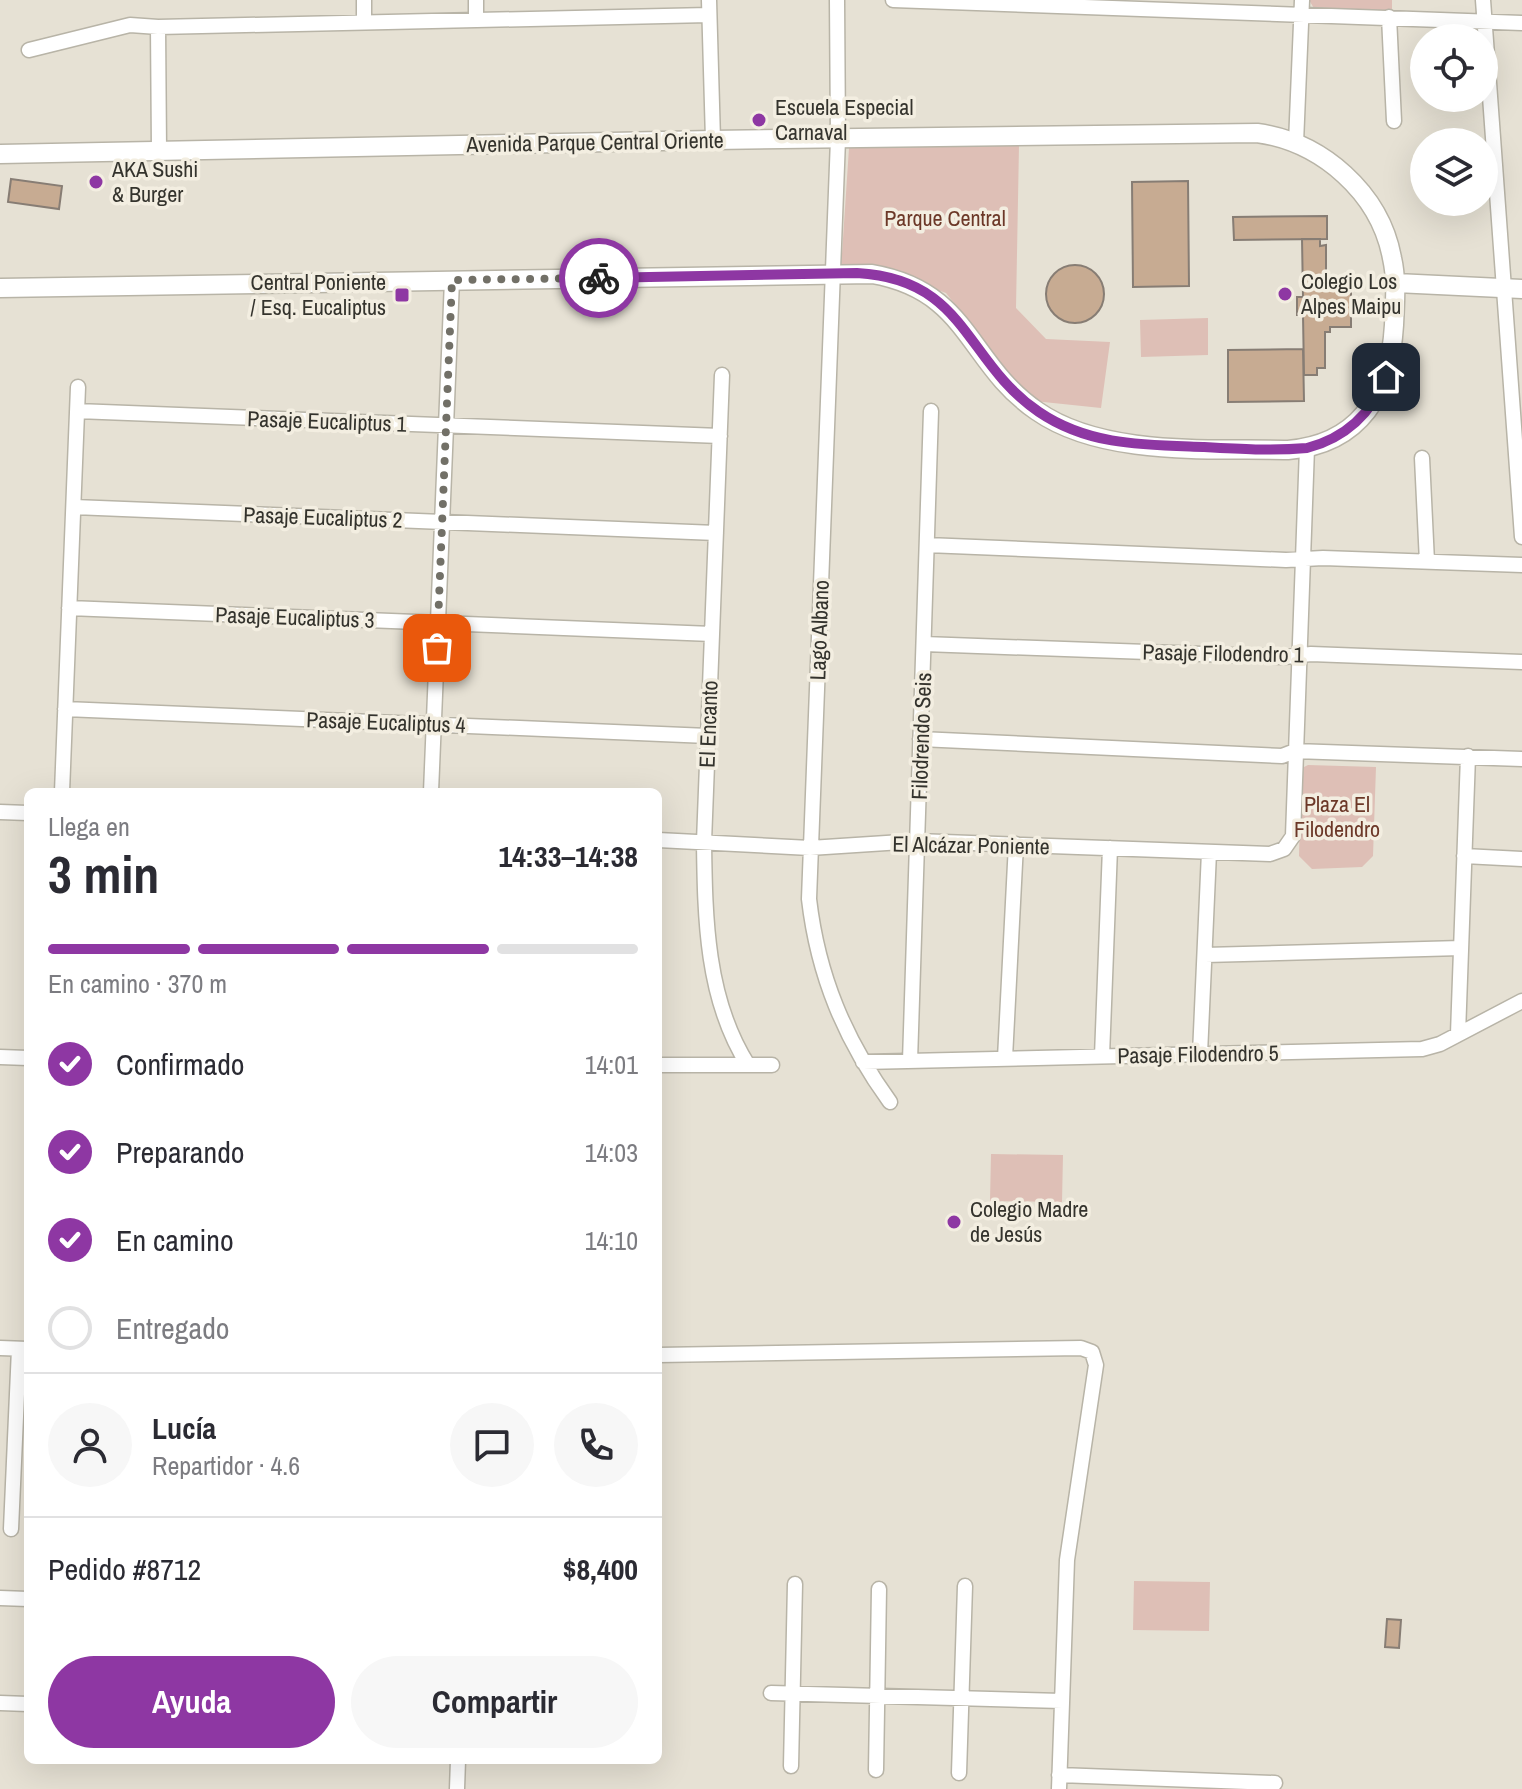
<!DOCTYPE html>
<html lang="es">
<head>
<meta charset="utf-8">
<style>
	:root { --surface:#fff; --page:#f7f7f7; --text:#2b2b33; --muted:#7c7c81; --line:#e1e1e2; --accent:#8e37a3 }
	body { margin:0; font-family:"Archivo Narrow",sans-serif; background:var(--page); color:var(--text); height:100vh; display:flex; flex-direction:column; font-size:30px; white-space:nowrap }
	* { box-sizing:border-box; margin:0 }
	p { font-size:26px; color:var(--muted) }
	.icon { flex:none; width:44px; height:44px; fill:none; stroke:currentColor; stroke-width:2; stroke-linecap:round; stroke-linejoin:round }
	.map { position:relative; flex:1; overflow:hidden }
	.details { position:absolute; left:24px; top:788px; width:638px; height:976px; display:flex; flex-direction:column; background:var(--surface); border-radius:12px; box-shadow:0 8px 32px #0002 }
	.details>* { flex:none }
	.tools { position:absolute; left:1410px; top:24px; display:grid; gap:16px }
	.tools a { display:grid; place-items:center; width:88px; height:88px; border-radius:50%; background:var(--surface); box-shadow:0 8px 32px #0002; font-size:40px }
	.pin { position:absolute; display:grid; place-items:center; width:68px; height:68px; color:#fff; margin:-34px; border-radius:16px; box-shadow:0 4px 12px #0006 }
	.courier { position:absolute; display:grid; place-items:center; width:80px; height:80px; margin:-40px; border:6px solid #8e37a3; border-radius:50%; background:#fff; color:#222; box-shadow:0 2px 10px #0007 }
	.overview em { font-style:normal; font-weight:700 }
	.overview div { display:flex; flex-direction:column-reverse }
	.overview { display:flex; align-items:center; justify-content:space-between; height:136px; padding:0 24px }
	h1 { font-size:52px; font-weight:700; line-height:60px }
	.bar { display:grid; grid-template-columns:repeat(4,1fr); gap:12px 8px; align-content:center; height:96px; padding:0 24px }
	.bar i { height:10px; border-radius:6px; background:var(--line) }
	.bar .selected { background:var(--accent) }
	.bar p { grid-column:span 4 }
	.line { display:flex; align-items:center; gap:20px; padding:0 24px; border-top:2px solid var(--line) }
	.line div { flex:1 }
	.round { display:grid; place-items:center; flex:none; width:84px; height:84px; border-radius:42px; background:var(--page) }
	ol { padding:0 24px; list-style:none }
	li { display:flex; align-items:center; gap:24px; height:88px }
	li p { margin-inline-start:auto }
	li .icon { padding:8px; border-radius:50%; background:var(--accent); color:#fff; stroke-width:4 }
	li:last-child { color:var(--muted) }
	li i { width:44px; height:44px; border:4px solid var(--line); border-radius:50% }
	.button { display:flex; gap:16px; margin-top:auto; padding:16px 24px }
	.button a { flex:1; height:92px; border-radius:48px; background:var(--accent); color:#fff; font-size:32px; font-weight:700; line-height:92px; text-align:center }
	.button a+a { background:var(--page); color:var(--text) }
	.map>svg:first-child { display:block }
</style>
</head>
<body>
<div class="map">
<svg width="1522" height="1789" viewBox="0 0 1522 1789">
	<rect width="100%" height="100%" fill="#e6e1d4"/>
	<path fill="#debfb6" d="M1309,0H1392V13L1315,10Z
		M1019,145L1016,308L1046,339L1110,342L1101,408L1034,401L1008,373L946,293L883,271L841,269L849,148Z
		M1208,318V355L1141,357L1140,320Z
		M1308,765L1376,767L1373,856L1362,867L1312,869L1299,856L1301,775L1304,767Z
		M991,1154L1063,1155L1062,1202L990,1201Z
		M1134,1581L1210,1582L1209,1631L1133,1630Z"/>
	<path fill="#c7ab92" stroke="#877d74" stroke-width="2" d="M11,179L62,186L59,209L8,202Z
		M1188,181L1189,286L1133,287L1132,182Z
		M1327,216V239L1234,240L1233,217Z
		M1302,239H1320V246L1326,245V282H1332V289H1351V327H1330V332H1325V368H1317V375H1304L1303,315H1297V297H1303Z
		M1046 294a29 29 0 1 1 58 0a29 29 0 1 1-58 0Z
		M1303,349L1304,401L1228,402V350Z
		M1387,1619L1401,1620L1399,1648L1385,1647Z"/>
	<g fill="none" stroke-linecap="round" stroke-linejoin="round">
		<defs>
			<path id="minor" d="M364,0V22
				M476,0V20
				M709,0L713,140
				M837,0L838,139L809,899C818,976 845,1040 890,1102
				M893,0L1522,23
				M1483,0L1522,537
				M1389,17L1394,121
				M158,27L159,150
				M29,50L130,25L158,27L709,15
				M1296,143L1302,0
				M722,375L704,842C705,918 706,999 748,1065
				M77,411L720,436
				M1422,458L1427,562
				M74,507L716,533
				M927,545L1286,560L1323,558L1522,565
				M69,608L712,634
				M924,644L1284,657L1311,654L1522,662
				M65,709L708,736
				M920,739L1282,756L1295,751L1522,759
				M62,792L78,387
				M431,792L452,280
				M0,812L28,813
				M658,840L810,848L917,841L1270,854L1284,849L1293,836L1307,448
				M1464,856L1522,859
				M1205,955L1461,948
				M1458,1034L1468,756
				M1200,1054L1209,852
				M1102,1056L1110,848
				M0,1057L28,1058
				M1005,1058L1016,844
				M910,1061L931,411
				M863,1062L1422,1049L1440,1044L1522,1001
				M658,1065H772
				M0,1348L28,1349
				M658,1355L1081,1348L1092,1352L1096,1365L1067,1560L1059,1789
				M11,1529L19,1349
				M0,1598L28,1599
				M771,1693L1062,1701
				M0,1703L28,1704
				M791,1766L795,1584
				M876,1770L879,1589
				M959,1773L965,1586
				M1059,1775L1275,1783
				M457,1789L458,1760"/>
			<path id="tertiary" d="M0,154L713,140L1257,133C1322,142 1380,193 1392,258C1397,280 1395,302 1394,325C1390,393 1361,444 1288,450C1210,448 1103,457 1037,411C967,363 970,291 872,274L0,288
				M1396,283L1522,289"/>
		</defs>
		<use href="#minor" stroke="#b8b4a7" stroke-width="17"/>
		<use href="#tertiary" stroke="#b8b4a7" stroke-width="21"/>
		<use href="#minor" stroke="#fff" stroke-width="14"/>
		<use href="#tertiary" stroke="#fff" stroke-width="18"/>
	</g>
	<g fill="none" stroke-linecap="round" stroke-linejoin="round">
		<path stroke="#727067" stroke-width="8" stroke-dasharray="0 14.4" d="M437,648L452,280L599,278"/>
		<path stroke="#8e37a3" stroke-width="10" d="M599,278L857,273C967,279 964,361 1039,412C1089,446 1145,445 1203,447C1238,449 1272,451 1307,448C1345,438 1372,413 1386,377"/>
	</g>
	<g fill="#8e37a3" stroke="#f3eee1" stroke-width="3">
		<circle cx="759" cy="120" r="8"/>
		<circle cx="96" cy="182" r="8"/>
		<circle cx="1285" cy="294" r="8"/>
		<rect x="394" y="287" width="16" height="16" rx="4"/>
		<circle cx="954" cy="1222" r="8"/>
	</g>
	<g text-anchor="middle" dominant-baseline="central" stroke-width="7" stroke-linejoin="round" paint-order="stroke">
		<g font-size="22" fill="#34332d" stroke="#f3eee1" text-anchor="start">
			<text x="775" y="107">Escuela Especial<tspan x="775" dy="25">Carnaval</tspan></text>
			<text x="112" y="169">AKA Sushi<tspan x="112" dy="25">&amp; Burger</tspan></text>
			<text x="1301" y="281">Colegio Los<tspan x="1301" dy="25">Alpes Maipu</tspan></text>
			<text x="386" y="282" text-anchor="end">Central Poniente<tspan x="386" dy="25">/ Esq. Eucaliptus</tspan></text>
			<text x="970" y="1209">Colegio Madre<tspan x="970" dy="25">de Jesús</tspan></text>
		</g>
		<g font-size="22" fill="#34332d" stroke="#f3eee1">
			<text transform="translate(595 142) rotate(-1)">Avenida Parque Central Oriente</text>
			<text transform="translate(327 421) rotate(2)">Pasaje Eucaliptus 1</text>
			<text transform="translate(323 517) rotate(2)">Pasaje Eucaliptus 2</text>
			<text transform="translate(295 617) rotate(2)">Pasaje Eucaliptus 3</text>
			<text transform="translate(819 630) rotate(-88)">Lago Albano</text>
			<text transform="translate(1223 653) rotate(1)">Pasaje Filodendro 1</text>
			<text transform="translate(386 722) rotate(2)">Pasaje Eucaliptus 4</text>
			<text transform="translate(708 724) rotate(-88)">El Encanto</text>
			<text transform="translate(921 736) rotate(-88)">Filodrendo Seis</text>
			<text transform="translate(971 845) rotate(1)">El Alcázar Poniente</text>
			<text transform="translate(1198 1054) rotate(-1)">Pasaje Filodendro 5</text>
		</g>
		<g font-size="22" fill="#6c3828" stroke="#f3eee1">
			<text x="945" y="218">Parque Central</text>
			<text x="1337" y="804">Plaza El<tspan x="1337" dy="25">Filodendro</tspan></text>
		</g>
	</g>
</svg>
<div class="tools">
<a><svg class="icon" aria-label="locate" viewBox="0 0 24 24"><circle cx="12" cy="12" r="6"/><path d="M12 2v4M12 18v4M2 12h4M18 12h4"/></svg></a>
<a><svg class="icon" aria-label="layers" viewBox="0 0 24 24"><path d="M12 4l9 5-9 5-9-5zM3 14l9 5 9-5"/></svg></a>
</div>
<div class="pin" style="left:437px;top:648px;background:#ea580c"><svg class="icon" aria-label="bag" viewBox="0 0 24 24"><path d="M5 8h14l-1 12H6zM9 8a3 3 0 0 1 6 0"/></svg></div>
<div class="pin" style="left:1386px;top:377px;background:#1f2937"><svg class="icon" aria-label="home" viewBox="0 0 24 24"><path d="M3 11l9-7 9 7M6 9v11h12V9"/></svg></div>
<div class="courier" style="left:599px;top:278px"><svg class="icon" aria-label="bike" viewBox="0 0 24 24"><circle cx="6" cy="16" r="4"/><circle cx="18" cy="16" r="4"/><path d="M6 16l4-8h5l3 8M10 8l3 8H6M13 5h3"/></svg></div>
<section class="details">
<div class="overview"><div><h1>3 min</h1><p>Llega en</p></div><em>14:33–14:38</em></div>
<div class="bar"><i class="selected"></i><i class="selected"></i><i class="selected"></i><i></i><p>En camino · 370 m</p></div>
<ol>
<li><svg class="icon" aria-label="check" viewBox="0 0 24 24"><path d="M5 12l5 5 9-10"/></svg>Confirmado<p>14:01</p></li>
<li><svg class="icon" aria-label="check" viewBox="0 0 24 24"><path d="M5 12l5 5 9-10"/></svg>Preparando<p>14:03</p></li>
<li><svg class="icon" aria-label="check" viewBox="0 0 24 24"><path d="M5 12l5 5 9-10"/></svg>En camino<p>14:10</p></li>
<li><i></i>Entregado</li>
</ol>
<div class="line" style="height:144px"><a class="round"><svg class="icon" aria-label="person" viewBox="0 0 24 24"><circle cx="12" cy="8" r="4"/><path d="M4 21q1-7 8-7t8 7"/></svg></a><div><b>Lucía</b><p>Repartidor · 4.6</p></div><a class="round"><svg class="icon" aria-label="chat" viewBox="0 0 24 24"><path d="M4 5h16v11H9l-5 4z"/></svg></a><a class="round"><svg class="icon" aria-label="phone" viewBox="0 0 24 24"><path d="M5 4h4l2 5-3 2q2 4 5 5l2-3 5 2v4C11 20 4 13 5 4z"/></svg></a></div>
<div class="line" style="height:104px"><div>Pedido #8712</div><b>$8,400</b></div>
<div class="button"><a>Ayuda</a><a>Compartir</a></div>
</section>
</div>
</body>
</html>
